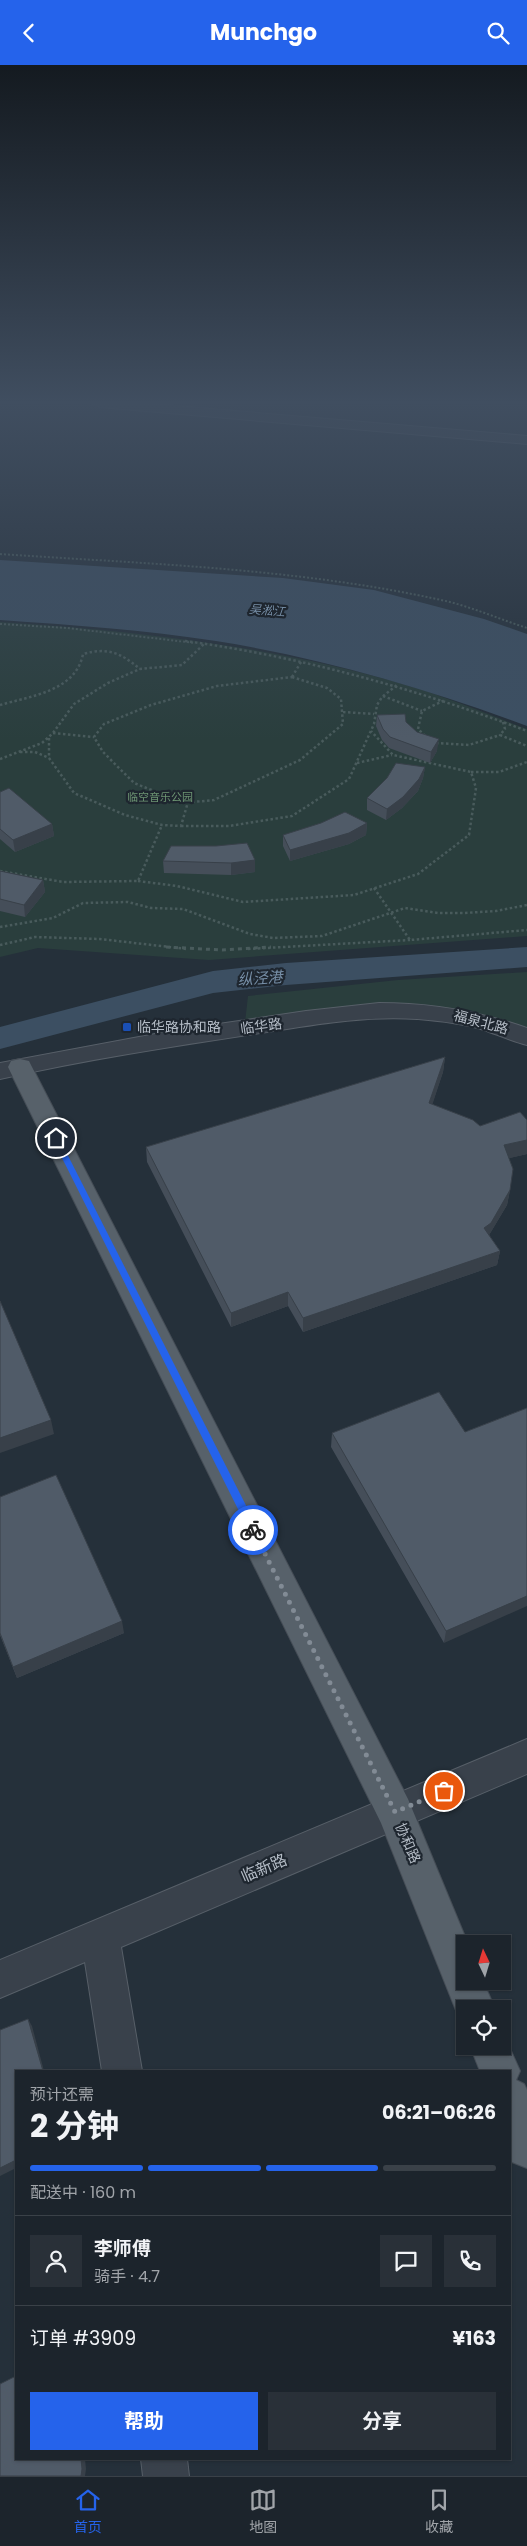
<!DOCTYPE html>
<html lang="zh">
<head>
<meta charset="utf-8">
<style>
	:root { --surface:#1c242c; --page:#293038; --text:#f1f3f6; --muted:#a0a4a9; --line:#3a4148; --accent:#2563eb }
	body { margin:0; font-family:Poppins,"Noto Sans SC",sans-serif; background:var(--page); color:var(--text); height:100vh; display:flex; flex-direction:column; font-size:19px; white-space:nowrap }
	* { box-sizing:border-box; margin:0 }
	p { font-size:16px; color:var(--muted) }
	.icon { flex:none; width:28px; height:28px; fill:none; stroke:currentColor; stroke-width:2; stroke-linecap:round; stroke-linejoin:round }
	.map { position:relative; flex:1; overflow:hidden }
	.side { position:absolute; left:15px; top:2005px; width:496px; height:390px; display:flex; flex-direction:column; background:var(--surface); border-radius:0px; box-shadow:0 1px 4px #0004,0 0 0 1px var(--line) }
	.side>* { flex:none }
	.needle { width:32px; rotate:356deg }
	.controls { position:absolute; left:456px; top:1870px; display:grid; gap:10px }
	.controls a { display:grid; place-items:center; width:55px; height:55px; border-radius:0px; background:var(--surface); box-shadow:0 1px 4px #0004,0 0 0 1px var(--line); font-size:25px }
	.pin { position:absolute; display:grid; place-items:center; width:42px; height:42px; color:#fff; margin:-21px; border:2px solid #fff; border-radius:50%; box-shadow:0 1px 5px #0007 }
	.courier { position:absolute; display:grid; place-items:center; width:50px; height:50px; margin:-25px; border:4px solid #2563eb; border-radius:50%; background:#fff; color:#222; box-shadow:0 1px 6px #0007 }
	.summary em { font-style:normal; font-weight:700 }
	.summary div { display:flex; flex-direction:column-reverse }
	.summary { display:flex; align-items:center; justify-content:space-between; height:85px; padding:0 15px }
	h1 { font-size:32px; font-weight:700; line-height:38px }
	.bar { display:grid; grid-template-columns:repeat(4,1fr); gap:8px 5px; align-content:center; height:60px; padding:0 15px }
	.bar i { height:6px; border-radius:4px; background:var(--line) }
	.bar .selected { background:var(--accent) }
	.bar p { grid-column:span 4 }
	.line { display:flex; align-items:center; gap:12px; padding:0 15px; border-top:1px solid var(--line) }
	.line div { flex:1 }
	.round { display:grid; place-items:center; flex:none; width:52px; height:52px; border-radius:0px; background:var(--page) }
	.action { display:flex; gap:10px; margin-top:auto; padding:10px 15px }
	.action a { flex:1; height:58px; border-radius:0px; background:var(--accent); color:#fff; font-size:20px; font-weight:700; line-height:58px; text-align:center }
	.action a+a { background:var(--page); color:var(--text) }
	header { display:flex; justify-content:space-between; align-items:center; height:65px; padding:0 15px; background:var(--accent); color:#fff; font-size:22px; font-weight:700 }
	.tabs { display:flex; justify-content:space-around; align-items:center; height:70px; border-top:1px solid var(--line); background:var(--surface); font-size:14px; color:var(--muted) }
	.tabs a { display:grid; justify-items:center; gap:2px }
	.tabs .selected { color:var(--accent) }
	.map>svg:first-child { display:block }
</style>
</head>
<body>
<header><svg class="icon" aria-label="back" viewBox="0 0 24 24"><path d="M15 5l-7 7 7 7"/></svg>Munchgo<svg class="icon" aria-label="search" viewBox="0 0 24 24"><circle cx="10" cy="10" r="6"/><path d="M15 15l6 6"/></svg></header>
<div class="map">
<svg width="527" height="2411" viewBox="0 0 527 2411">
	<rect width="100%" height="100%" fill="#25303a"/>
	<path fill="#2a3e3d" d="M0,557C137,566 274,581 406,620C447,632 487,649 527,664V871L209,895L38,883L0,892Z
		M527,907V964H525L470,945L408,941L245,958L248,931L398,915Z"/>
	<path fill="#3c4f62" d="M0,495L283,513L374,525L484,554L527,569V661C426,623 322,593 216,576C145,565 72,560 0,555Z"/>
	<g fill="none" stroke-linecap="round" stroke-linejoin="round">
		<path fill="#3c4f62" fill-rule="evenodd" d="M527,882V902L286,920L213,928L0,984V962L213,906L286,898Z"/>
		<defs>
			<path id="minor" d="M92,338H141L527,371V379L99,342Z
				M379,938C431,938 478,946 527,963V980C512,976 498,970 484,965C462,958 439,956 417,954C363,950 307,961 254,969C169,982 84,995 0,1014V998L171,966L306,946Z
				M527,1674V1709L121,1882L142,2006H102L85,1897L0,1933V1895Z
				M141,2394H187L189,2411H143Z"/>
			<path id="major" d="M20,994L29,996L32,1002L408,1734L468,1879H465V1916H483L495,1944H465V1959L461,1958L381,1758L8,1002L11,996Z
				M502,1966L520,2006L516,2015L524,2019L527,2025V2103L512,2097L510,2091V2006H480L470,1981H502Z"/>
		</defs>
		<use href="#minor" stroke="#575f68" stroke-width="2"/>
		<use href="#major" stroke="#454d56" stroke-width="2"/>
		<path stroke="#495b5c" stroke-width="2" stroke-dasharray="2 2" stroke-linecap="butt" d="M0,489C147,499 296,503 441,535C470,541 499,554 527,563
			M0,559L67,563L195,578"/>
		<path stroke="#495b5c" stroke-width="2.5" stroke-dasharray="2.5 2.5" stroke-linecap="butt" d="M185,576C303,592 416,624 527,666
			M292,612L301,597
			M292,612L327,623L341,634L343,659L300,695L214,735L193,737L174,734L134,718L103,687L94,672L104,659L151,640L217,621Z
			M383,631L422,646
			M0,640C31,631 76,626 83,589C108,582 121,588 140,604
			M343,647L374,649
			M503,657L505,664L500,670L527,681
			M53,668L94,672
			M425,671L418,664L422,646L445,635
			M49,673V693L74,728L125,750L162,760L181,761L188,737
			M436,678L469,680L500,670
			M20,687H35L49,693
			M0,694L42,678L53,668L74,639L108,618L140,604L182,600L205,578
			M357,698L392,690
			M471,707H499L527,697
			M181,761H229L292,751L349,714L374,659L377,640L382,632L397,620
			M0,806L63,817L138,816L162,760
			M138,816L177,821L243,837L354,830L418,809L469,770L476,723L471,707L393,690L371,666
			M374,823L410,875L527,865
			M0,862L53,853L83,838L128,837L151,843L183,844L250,869L273,873L322,871L405,843L438,848H464L496,846L527,840
			M0,880L35,872L100,874L187,884
			M248,884L410,875"/>
		<path stroke="#495b5c" stroke-width="3" stroke-dasharray="4 4" stroke-linecap="butt" d="M166,882L222,885L271,882"/>
		<use href="#minor" fill="#39414b" fill-rule="evenodd"/>
		<use href="#major" fill="#57616a" fill-rule="evenodd"/>
	</g>
	<path fill="#454e59" d="M377,650L406,657L437,686L430,698L389,683L382,675L376,661Z
		M425,702L423,713L418,726L402,743L386,755L367,745V733Z
		M0,727L52,759L54,771L15,787L0,774Z
		M367,758L366,770L349,779L290,796L283,781V770Z
		M216,781L255,807L231,810L164,808L163,796Z
		M0,806L43,815L45,827L25,852L0,846Z
		M445,992L443,1007L432,1039L480,1061L527,1055V1089L509,1093L510,1125L507,1140L489,1170L500,1186L497,1200L303,1267L288,1241L231,1262L147,1097L146,1082Z
		M527,1343L444,1578L331,1382L332,1368L465,1367Z
		M0,1432L124,1568L17,1613L0,1570Z"/>
	<path fill="#384049" d="M439,674L437,686L430,698L431,687Z
		M425,702L423,713L418,726L402,743L386,755L387,744Z
		M367,758L366,770L349,779L290,796V785Z
		M52,759L54,771L15,787L13,775Z
		M255,795V807L231,810V798Z
		M43,815L45,827L25,852L24,840Z
		M445,992L443,1007L428,1053L429,1038Z
		M527,1075V1089L501,1095L504,1080Z
		M510,1125L507,1140L488,1172L484,1163Z
		M500,1186L497,1200L303,1267V1253Z
		M288,1227V1241L231,1262V1248Z
		M51,1355L54,1369L0,1388V1373Z
		M527,1531V1541L444,1578L446,1566Z
		M122,1556L124,1568L17,1613L13,1602Z
		M28,1954L32,1961L44,2006H43Z
		M16,2095V2103L0,2111V2103Z
		M81,2394H85L86,2404L85,2411H81Z"/>
	<path fill="#505b68" stroke="#384049" d="M405,649L406,657L417,667L439,674L431,687L390,672L383,664L377,650Z
		M396,698L425,702L419,714L403,732L387,744L367,733L387,713Z
		M9,723L52,759L13,775L0,764V727Z
		M345,747L367,758L349,768L290,785L283,770L321,758Z
		M247,778L255,795L231,798L163,796L171,781H216Z
		M0,806L43,815L24,840L0,834Z
		M445,992L429,1038L473,1055L480,1061L520,1047L527,1055V1075L504,1080L513,1104L510,1125L491,1158L484,1163L500,1186L303,1253L288,1227L231,1248L146,1082Z
		M0,1236L51,1355L0,1373Z
		M439,1327L465,1367L527,1343V1531L446,1566L332,1368Z
		M56,1410L122,1556L13,1602L0,1568V1432Z
		M28,1954L43,2006H16V2095L0,2103V1965Z
		M16,2311V2394H81L82,2404L81,2411H0V2319Z"/>
	<linearGradient id="sky" x2="0" y2="1"><stop stop-color="#141a20"/><stop offset="0.5" stop-color="#404e60"/><stop offset="1" stop-color="#404e60" stop-opacity="0"/></linearGradient>
	<rect width="527" height="675" fill="url(#sky)"/>
	<path fill="#2563eb" d="M56,1070L59,1073L257,1462V1468H250L52,1073Z"/>
	<g fill="none" stroke-linecap="round" stroke-linejoin="round">
		<path stroke="#828b95" stroke-width="5" stroke-dasharray="0 9" d="M253,1465L395,1747L444,1726"/>
	</g>
	<rect fill="#1a4fb4" stroke="#1e262f" stroke-width="2" x="122" y="957" width="10" height="10" rx="2.5"/>
	<g text-anchor="middle" dominant-baseline="central" stroke-width="4.5" stroke-linejoin="round" paint-order="stroke">
		<g font-size="11" fill="#6d9573" stroke="#1e262f">
			<text x="160" y="732">临空音乐公园</text>
		</g>
		<g font-size="12" font-style="italic" fill="#778fa7" stroke="#1e262f">
			<text transform="translate(267 545) rotate(5)">吴淞江</text>
		</g>
		<g font-size="14" fill="#b4bcc6" stroke="#1e262f">
			<text transform="translate(481 957) rotate(15)">福泉北路</text>
			<text transform="translate(261 961) rotate(-8)">临华路</text>
			<text transform="translate(408 1778) rotate(67)">协和路</text>
		</g>
		<g font-size="14" fill="#b4bcc6" stroke="#1e262f" text-anchor="start">
			<text x="137" y="962">临华路协和路</text>
		</g>
		<g font-size="15" font-style="italic" fill="#778fa7" stroke="#1e262f">
			<text transform="translate(260 913) rotate(-4)">纵泾港</text>
		</g>
		<g font-size="16" fill="#b4bcc6" stroke="#1e262f">
			<text transform="translate(264 1803) rotate(-23)">临新路</text>
		</g>
	</g>
</svg>
<div class="controls">
<a><svg class="needle" viewBox="-14 -14 28 28"><path d="M0-13l5 13h-10z" fill="#e53935"/><path d="M0 13l5-13h-10z" fill="#a0a4a9"/></svg></a>
<a><svg class="icon" aria-label="locate" viewBox="0 0 24 24"><circle cx="12" cy="12" r="6"/><path d="M12 2v4M12 18v4M2 12h4M18 12h4"/></svg></a>
</div>
<div class="pin" style="left:444px;top:1726px;background:#ea580c"><svg class="icon" aria-label="bag" viewBox="0 0 24 24"><path d="M5 8h14l-1 12H6zM9 8a3 3 0 0 1 6 0"/></svg></div>
<div class="pin" style="left:56px;top:1073px;background:#1f2937"><svg class="icon" aria-label="home" viewBox="0 0 24 24"><path d="M3 11l9-7 9 7M6 9v11h12V9"/></svg></div>
<div class="courier" style="left:253px;top:1465px"><svg class="icon" aria-label="bike" viewBox="0 0 24 24"><circle cx="6" cy="16" r="4"/><circle cx="18" cy="16" r="4"/><path d="M6 16l4-8h5l3 8M10 8l3 8H6M13 5h3"/></svg></div>
<section class="side">
<div class="summary"><div><h1>2 分钟</h1><p>预计还需</p></div><em>06:21–06:26</em></div>
<div class="bar"><i class="selected"></i><i class="selected"></i><i class="selected"></i><i></i><p>配送中 · 160 m</p></div>
<div class="line" style="height:90px"><a class="round"><svg class="icon" aria-label="person" viewBox="0 0 24 24"><circle cx="12" cy="8" r="4"/><path d="M4 21q1-7 8-7t8 7"/></svg></a><div><b>李师傅</b><p>骑手 · 4.7</p></div><a class="round"><svg class="icon" aria-label="chat" viewBox="0 0 24 24"><path d="M4 5h16v11H9l-5 4z"/></svg></a><a class="round"><svg class="icon" aria-label="phone" viewBox="0 0 24 24"><path d="M5 4h4l2 5-3 2q2 4 5 5l2-3 5 2v4C11 20 4 13 5 4z"/></svg></a></div>
<div class="line" style="height:65px"><div>订单 #3909</div><b>¥163</b></div>
<div class="action"><a>帮助</a><a>分享</a></div>
</section>
</div>
<nav class="tabs">
<a class="selected"><svg class="icon" aria-label="home" viewBox="0 0 24 24"><path d="M3 11l9-7 9 7M6 9v11h12V9"/></svg>首页</a>
<a><svg class="icon" aria-label="map" viewBox="0 0 24 24"><path d="M3 6l6-2 6 2 6-2v14l-6 2-6-2-6 2zM9 4v14M15 6v14"/></svg>地图</a>
<a><svg class="icon" aria-label="saved" viewBox="0 0 24 24"><path d="M7 4h10v16l-5-4-5 4z"/></svg>收藏</a>
</nav>
</body>
</html>
